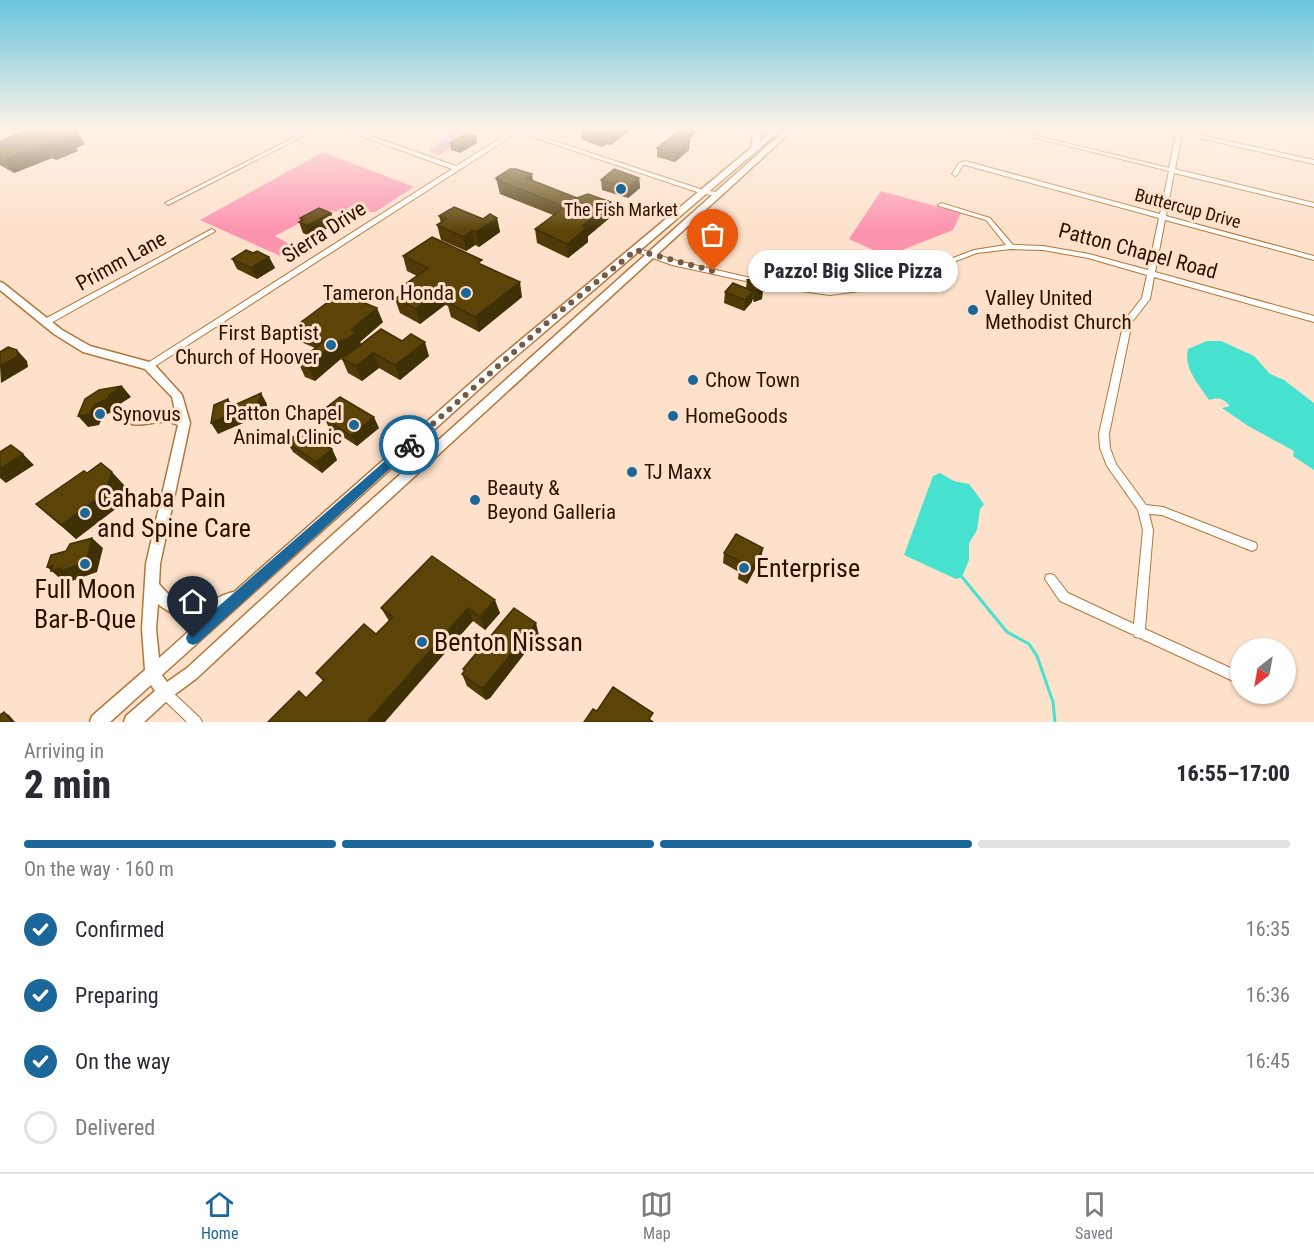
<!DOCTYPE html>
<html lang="en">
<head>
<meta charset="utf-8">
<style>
	:root { --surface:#fff; --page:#f7f7f7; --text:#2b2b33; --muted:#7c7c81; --line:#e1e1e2; --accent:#1b679a }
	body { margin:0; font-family:"Roboto Condensed",sans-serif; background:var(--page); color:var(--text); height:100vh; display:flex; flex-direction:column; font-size:22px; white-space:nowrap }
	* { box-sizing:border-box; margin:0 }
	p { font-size:20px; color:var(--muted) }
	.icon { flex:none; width:33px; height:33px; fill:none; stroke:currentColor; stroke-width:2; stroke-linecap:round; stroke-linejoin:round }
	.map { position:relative; height:722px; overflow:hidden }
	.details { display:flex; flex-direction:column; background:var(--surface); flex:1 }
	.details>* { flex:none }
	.needle { width:39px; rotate:211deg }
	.controls { position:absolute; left:1230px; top:638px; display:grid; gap:12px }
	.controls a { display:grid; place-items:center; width:66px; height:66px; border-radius:50%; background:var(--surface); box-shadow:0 2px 4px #0004; font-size:30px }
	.pin { position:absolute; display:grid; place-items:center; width:51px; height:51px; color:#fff; margin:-62px -26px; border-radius:50% 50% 50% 0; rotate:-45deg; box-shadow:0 0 6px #0007 }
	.pin .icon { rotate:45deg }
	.courier { position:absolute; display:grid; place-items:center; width:60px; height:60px; margin:-30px; border:4px solid #1b679a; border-radius:50%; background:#fff; color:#222; box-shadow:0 2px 8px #0007 }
	.bubble { position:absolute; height:42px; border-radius:21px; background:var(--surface); box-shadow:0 2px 4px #0004; font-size:20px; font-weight:800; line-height:42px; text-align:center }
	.headline em { font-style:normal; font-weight:800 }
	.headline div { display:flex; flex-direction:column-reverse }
	.headline { display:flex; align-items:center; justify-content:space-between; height:102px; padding:0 24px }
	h1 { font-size:39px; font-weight:800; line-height:45px }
	.bar { display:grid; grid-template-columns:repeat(4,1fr); gap:9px 6px; align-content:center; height:72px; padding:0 24px }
	.bar i { height:8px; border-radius:4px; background:var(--line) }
	.bar .on { background:var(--accent) }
	.bar p { grid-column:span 4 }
	ol { padding:0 24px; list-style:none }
	li { display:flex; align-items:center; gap:18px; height:66px }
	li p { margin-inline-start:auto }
	li .icon { padding:6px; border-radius:50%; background:var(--accent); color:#fff; stroke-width:4 }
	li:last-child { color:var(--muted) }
	li i { width:33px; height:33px; border:3px solid var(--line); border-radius:50% }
	.dock { display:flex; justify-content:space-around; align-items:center; height:84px; border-top:2px solid var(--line); background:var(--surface); font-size:16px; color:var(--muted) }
	.dock a { display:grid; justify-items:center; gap:3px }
	.dock .on { color:var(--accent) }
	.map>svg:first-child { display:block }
</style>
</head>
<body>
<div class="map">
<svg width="1314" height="722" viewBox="0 0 1314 722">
	<rect width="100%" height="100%" fill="#fde1ca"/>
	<path fill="#fc93af" d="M456,129H482L439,155L428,151Z
		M323,152L414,187L375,212L322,211L275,236L306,254L294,262L200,220Z
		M881,191L961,213L953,230L887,256L849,239Z"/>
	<path fill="#47e2cf" d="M1207,341H1221L1254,356L1270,374L1284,380L1314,403V470L1293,456L1294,451L1248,426L1222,408L1230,406C1223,398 1218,397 1209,400C1199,385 1183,368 1188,349Z
		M940,473L954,481L969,484L984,504L980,509L977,530L969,543V560L962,577L956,579L904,555L933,476Z"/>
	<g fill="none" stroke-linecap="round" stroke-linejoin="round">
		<path stroke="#47e2cf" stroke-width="1.5" d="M436,149L468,129"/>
		<path stroke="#47e2cf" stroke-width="3" d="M962,577L1007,632L1029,644L1037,656L1053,702L1055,722"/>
		<defs>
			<path id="minor" d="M311,129H317L170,204L168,205L165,203Z
				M345,129H351L456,166L515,129H521V130L703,190L716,192L719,194L716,196L700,193L518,132L152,368H146L145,366L146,364L452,169L345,130Z
				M755,129C765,129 778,129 787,133L784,135L757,131Z
				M1000,129H1008L1169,168L1176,133L1165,130V129L1177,130L1182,129V131L1314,160V164L1182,134L1175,169L1314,203V207L1174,173L1166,216L1314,256V260L1165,220L1155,272L1314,316V322L1154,277L1150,299L1132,322L1109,434L1110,448L1116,464L1146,505L1163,507L1256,543L1257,546L1256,549L1252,551L1162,515L1149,514L1153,530L1145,629L1235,670L1240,669V681L1235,682L1231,680L1140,638L1135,637L1134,635L1060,601L1045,579L1046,575L1050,574L1054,575L1068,593L1134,624L1143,530L1138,510L1107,466L1100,448L1099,434L1124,321L1142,298L1147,275L1088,258L1043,250L1011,249L977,253L888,287L830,295L773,287L672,265L634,251L633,250L636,248L677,261L773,283L830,291L887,283L974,250L1006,245L986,220L939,206L938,205L941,203L990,218L1013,245L1043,246L1089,254L1148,270L1159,218L965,165H963L957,175L955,176L952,174L959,163L965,161L1160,214L1169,171Z
				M212,229L215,231L214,232L49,324H43L42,322L43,320Z
				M165,687L169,689L200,718L202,722H187L161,697L159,693L161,689Z"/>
			<path id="major" d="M746,129H753L761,136L760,141L774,129H782L507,364L162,675L167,682L187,668L310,555L786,129H794L320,563L197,678L170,698L144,722H124L126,716L155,691L151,685L110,722H90L92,716L145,670L142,629L146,564L178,425C161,417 147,427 132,424L130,421L132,418L160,413L176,415L172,397L145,369L83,352L54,334L0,290V282L3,283L62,330L90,346L153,363L182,395L190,423L160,564L159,584C176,605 190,610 215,599C222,596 227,593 234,592L499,358L751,148L753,137ZM158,604C173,616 188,621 207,615L159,658L156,629Z"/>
		</defs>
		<use href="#minor" stroke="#b37638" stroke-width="2"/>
		<use href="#major" stroke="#b37638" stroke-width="3"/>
		<use href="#minor" fill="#fff" fill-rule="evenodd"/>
		<use href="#major" fill="#fff" fill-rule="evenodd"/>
	</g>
	<path fill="#4f3a08" d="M581,129H631V130L611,145L607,144L602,147L582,140Z
		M700,130L688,140L689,150L675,162L657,157V148L677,135V132Z
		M0,141L85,144L76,148L78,151L56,160L52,158L14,173L0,165Z
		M450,143H477L460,153L451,150Z
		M496,178L532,181L577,198L611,202L612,216L588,236V242L568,258L537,243L535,229L553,215L500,194Z
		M639,178L640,188L628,198L602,190L601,180Z
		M331,213L335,224L311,237L303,233L299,222L301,221L300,218Z
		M439,216L483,219L497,218L500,232L479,247L475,245L466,251L441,240L437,225L441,223Z
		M403,256L483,266L522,297L479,332L451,317L448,306L445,305L420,324L400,313L395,299L403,293L401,287L417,276L407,271Z
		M269,257L275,268L257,279L237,269L232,259Z
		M747,280L763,288L762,299L754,302L752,299V302L744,311L724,303L725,292L746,288Z
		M383,322L360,342L361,344L429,356L400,380L379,368L362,381L348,373L342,359L345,356L343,357L315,381L305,377L298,362L315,348L301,342L293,328Z
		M327,407L379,428L357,446L329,428L324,417L330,413Z
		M287,442L332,449L337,460L322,473L293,452Z
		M125,486L118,507L76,539L36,504Z
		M763,548L761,558L747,584L738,579L739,572L723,563L724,553Z
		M432,556L500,613L485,630L473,621L306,698L323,681L316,673L376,634L389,621L381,608Z
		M539,635L490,698L486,700L467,686L462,674L464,672L463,669Z"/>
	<path fill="#403006" d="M615,129H631V130L611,145V132Z
		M692,129H700V130L681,145L682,136Z
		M77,131L85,144L76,148L78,151L56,160L47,146L65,135Z
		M606,131L607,144L602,147V134Z
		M476,136L477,143L460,153L458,147Z
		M690,141L689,150L675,162V153Z
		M43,144L52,158L14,173L5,160Z
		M532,174L534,188L526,178Z
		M639,178L640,188L628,198V188Z
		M611,202L612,216L588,236V242L568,258L567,244L582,226Z
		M331,213L335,224L311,237L307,226Z
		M497,218L500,232L479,247L476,232Z
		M472,231L475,245L466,251L463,237Z
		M269,257L275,268L257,279L251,268Z
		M520,282L522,297L479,332L475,317Z
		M763,288L762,299L754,302L755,291Z
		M441,290L445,305L420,324L416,309Z
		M753,291L752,302L744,311L745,300Z
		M377,308L383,322L360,342L362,347L354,354L343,357L315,381L308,366Z
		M425,342L429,356L400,380L395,365Z
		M17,350L27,361L28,367L1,383L0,366Z
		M373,353L379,368L362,381L356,366Z
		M122,386L131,397L117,406L116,410L103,416L99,425L88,427L78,416Z
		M261,393L267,404L266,413L218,434L211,423L226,409L228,399L235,410Z
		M374,417L379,428L357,446L351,436Z
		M332,449L337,460L322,473L316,462Z
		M23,454L34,465L6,483L0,478V469Z
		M112,472L125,486L118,507L76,539L61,525Z
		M92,538L103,548L97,572L72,581L70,579L63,581L47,567L53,566L61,568Z
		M763,548L761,558L747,584L748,574Z
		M495,600L500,613L485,630L480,617Z
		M468,608L473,621L385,722H367Z
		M536,623L539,635L490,698L486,700L481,688Z
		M4,712L9,715L15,722H12Z"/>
	<path fill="#5c4409" stroke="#403006" stroke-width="1.5" d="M31,129H73L77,131L65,135L69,137L47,146L43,144L5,160L0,157V141Z
		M585,129H615L611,132L606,131L602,134Z
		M681,129H692L682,136L690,141L675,153L657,148L675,134L680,136L677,132Z
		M467,133L476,136L458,147L450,143Z
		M510,169H516L532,174L526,178L577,198L588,194L611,202L582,226L587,228L567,244L535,229L565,207L497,180L500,179L496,178Z
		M614,169L639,178L628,188L601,180Z
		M454,207L483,219L490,214L497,218L476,232L472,231L463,237L437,225L446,219L439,216Z
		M319,208L331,213L307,226L299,222L303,220L300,218Z
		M432,237L482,260L478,263L520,282L475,317L447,302L454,297L441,290L416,309L395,299L408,290L401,287L428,268L403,256Z
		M246,250L253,253L257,251L269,257L251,268L232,259Z
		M755,278L763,288L755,291L747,280Z
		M733,283L753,291L745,300L725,292Z
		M340,293L377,308L351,330L356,332L348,339L336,342L308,366L298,362L324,341L293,328Z
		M381,329L402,341L411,334L425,342L395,365L373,353L356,366L342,359Z
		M8,347L17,350L18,356L0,366V352Z
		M122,386L109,395L107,399L94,405L90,414L78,416L85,399L99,390Z
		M261,393L259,402L211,423L214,405L228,399L226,409Z
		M340,397L374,417L351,436L324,417L333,411L327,407Z
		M302,430L332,449L316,462L287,442Z
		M11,445L23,454L0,469V452Z
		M101,463L112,472L105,493L61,525L36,504L84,471L87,473Z
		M736,534L763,548L748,574L739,569L743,563L724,553Z
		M92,538L86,562L61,571V568L51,571L53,566L47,567L51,555L66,551L70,544Z
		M432,556L495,600L480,617L468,608L367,722H268L299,691L306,698L324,680L316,673L364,624L376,634L393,617L381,608Z
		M514,608L536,623L485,686L481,688L462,674L465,670L463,669Z
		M613,687L653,713L649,719L653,722H584L593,709L597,711Z
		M4,712L12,722H0V715Z"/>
	<linearGradient id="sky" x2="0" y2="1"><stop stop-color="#67c6de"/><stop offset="0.56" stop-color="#fef2e7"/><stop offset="1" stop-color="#fef2e7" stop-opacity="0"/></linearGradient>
	<rect width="1314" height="230" fill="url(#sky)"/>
	<path fill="#1b679a" d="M409,440L413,442V448L198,643L193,645L188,643L186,638L188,633Z"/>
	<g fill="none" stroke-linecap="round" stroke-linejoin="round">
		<path stroke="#745b47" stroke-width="6" stroke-dasharray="0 10.8" d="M409,445L557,314L636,250L713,271"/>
	</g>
	<g fill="#1b679a" stroke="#fde1ca" stroke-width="2">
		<circle cx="621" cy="189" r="6"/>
		<circle cx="466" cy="293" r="6"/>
		<circle cx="973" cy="310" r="6"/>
		<circle cx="331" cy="345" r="6"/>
		<circle cx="693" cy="380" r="6"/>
		<circle cx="100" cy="414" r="6"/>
		<circle cx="673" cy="416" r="6"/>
		<circle cx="354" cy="425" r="6"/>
		<circle cx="632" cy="472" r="6"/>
		<circle cx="475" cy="500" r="6"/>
		<circle cx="85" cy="513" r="6"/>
		<circle cx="85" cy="564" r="6"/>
		<circle cx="744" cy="568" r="6"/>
		<circle cx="422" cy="642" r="6"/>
	</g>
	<g text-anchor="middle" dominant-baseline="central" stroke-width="6" stroke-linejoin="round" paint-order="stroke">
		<g font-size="18" fill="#2b1300" stroke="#fde1ca">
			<text transform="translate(1188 208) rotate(15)">Buttercup Drive</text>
		</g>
		<g font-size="18" fill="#2b1300" stroke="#fde1ca">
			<text x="621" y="209">The Fish Market</text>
		</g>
		<g font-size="21" fill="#2b1300" stroke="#fde1ca">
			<text transform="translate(324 232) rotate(-33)">Sierra Drive</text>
			<text transform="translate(1138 251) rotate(15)">Patton Chapel Road</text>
			<text transform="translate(121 261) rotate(-29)">Primm Lane</text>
		</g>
		<g font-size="21" fill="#2b1300" stroke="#fde1ca" text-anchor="start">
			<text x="454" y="293" text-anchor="end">Tameron Honda</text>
			<text x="985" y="298">Valley United<tspan x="985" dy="24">Methodist Church</tspan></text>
			<text x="319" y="333" text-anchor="end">First Baptist<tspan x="319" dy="24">Church of Hoover</tspan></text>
			<text x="705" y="380">Chow Town</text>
			<text x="342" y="413" text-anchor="end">Patton Chapel<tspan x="342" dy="24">Animal Clinic</tspan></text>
			<text x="112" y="414">Synovus</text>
			<text x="685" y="416">HomeGoods</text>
			<text x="644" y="472">TJ Maxx</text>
			<text x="487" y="488">Beauty &amp;<tspan x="487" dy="24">Beyond Galleria</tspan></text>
		</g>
		<g font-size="26" fill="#2b1300" stroke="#fde1ca" text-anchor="start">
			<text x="97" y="498">Cahaba Pain<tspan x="97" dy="30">and Spine Care</tspan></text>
			<text x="756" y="568">Enterprise</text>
			<text x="85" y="589" text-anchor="middle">Full Moon<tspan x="85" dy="30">Bar-B-Que</tspan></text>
			<text x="434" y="642">Benton Nissan</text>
		</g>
	</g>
</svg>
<div class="controls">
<a><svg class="needle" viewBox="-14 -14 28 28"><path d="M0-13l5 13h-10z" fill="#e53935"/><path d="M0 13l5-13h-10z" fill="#7c7c81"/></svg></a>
</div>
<div class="pin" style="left:713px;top:271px;background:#ea580c"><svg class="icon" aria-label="bag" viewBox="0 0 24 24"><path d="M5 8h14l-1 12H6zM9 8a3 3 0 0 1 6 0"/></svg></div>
<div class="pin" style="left:193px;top:638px;background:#1f2937"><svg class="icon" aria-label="home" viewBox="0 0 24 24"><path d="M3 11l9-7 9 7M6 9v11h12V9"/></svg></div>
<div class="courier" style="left:409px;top:445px"><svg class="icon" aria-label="bike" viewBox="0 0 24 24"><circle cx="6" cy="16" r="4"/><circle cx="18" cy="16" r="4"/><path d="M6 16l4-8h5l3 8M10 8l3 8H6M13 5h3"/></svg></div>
<div class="bubble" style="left:748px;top:250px;width:210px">Pazzo! Big Slice Pizza</div>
</div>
<section class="details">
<div class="headline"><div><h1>2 min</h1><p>Arriving in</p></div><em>16:55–17:00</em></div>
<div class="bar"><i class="on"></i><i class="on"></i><i class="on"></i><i></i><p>On the way · 160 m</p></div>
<ol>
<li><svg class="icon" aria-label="check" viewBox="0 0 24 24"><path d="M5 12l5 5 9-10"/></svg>Confirmed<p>16:35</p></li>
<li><svg class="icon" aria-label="check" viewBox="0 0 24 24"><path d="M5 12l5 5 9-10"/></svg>Preparing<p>16:36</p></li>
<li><svg class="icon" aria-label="check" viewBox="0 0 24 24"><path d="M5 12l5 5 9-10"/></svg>On the way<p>16:45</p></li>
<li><i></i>Delivered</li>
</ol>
</section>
<nav class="dock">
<a class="on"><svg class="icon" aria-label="home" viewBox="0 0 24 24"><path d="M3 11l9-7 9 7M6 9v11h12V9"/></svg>Home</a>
<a><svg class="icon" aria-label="map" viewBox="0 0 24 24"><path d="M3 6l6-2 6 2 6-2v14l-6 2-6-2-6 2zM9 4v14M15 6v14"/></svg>Map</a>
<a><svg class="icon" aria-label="saved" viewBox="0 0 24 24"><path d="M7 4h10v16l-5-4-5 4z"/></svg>Saved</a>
</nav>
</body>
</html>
